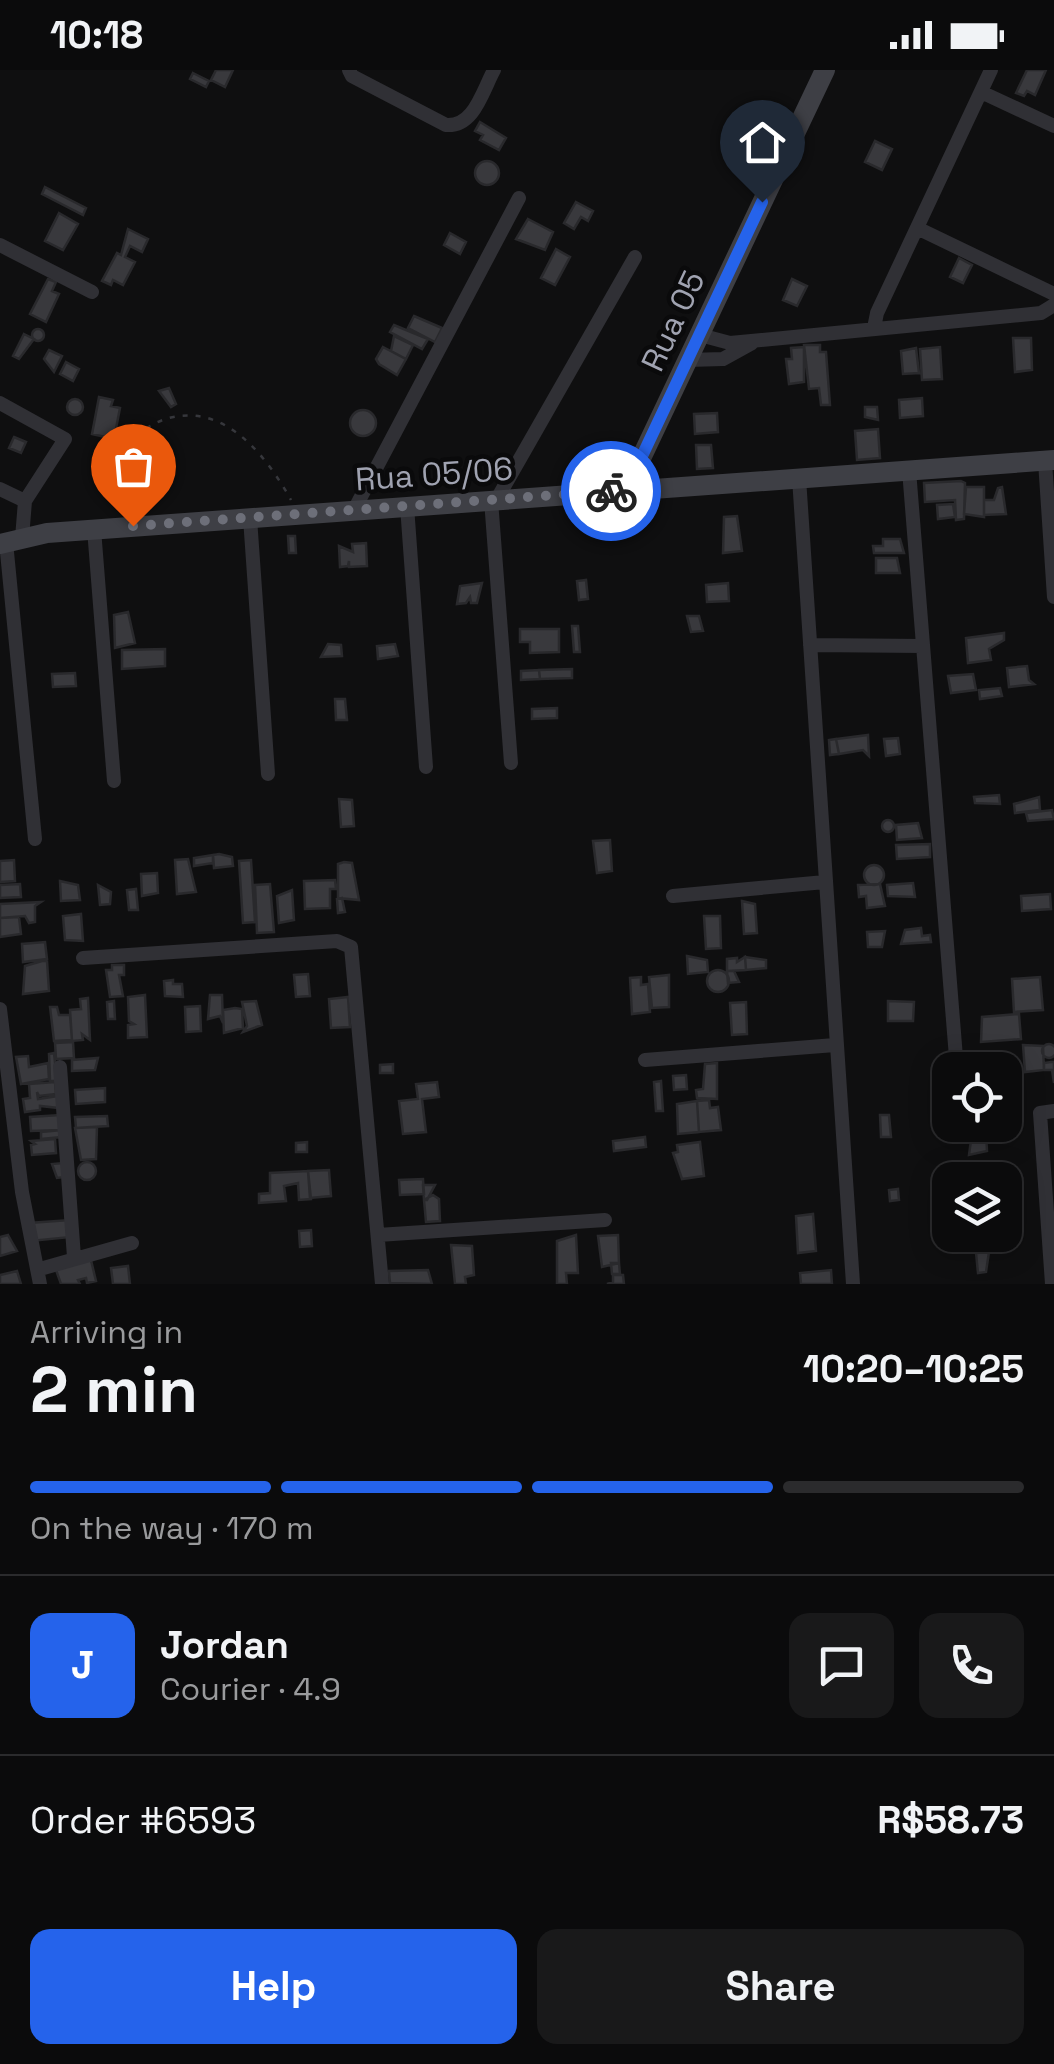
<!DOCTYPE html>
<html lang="en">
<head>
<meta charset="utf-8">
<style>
	:root { --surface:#0b0b0c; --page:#19191a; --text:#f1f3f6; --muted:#9a9b9d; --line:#2b2b2d; --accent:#2563eb }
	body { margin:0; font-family:"Space Grotesk",sans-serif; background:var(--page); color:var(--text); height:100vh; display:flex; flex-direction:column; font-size:38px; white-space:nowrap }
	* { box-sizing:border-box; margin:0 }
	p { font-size:32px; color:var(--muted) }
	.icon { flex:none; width:55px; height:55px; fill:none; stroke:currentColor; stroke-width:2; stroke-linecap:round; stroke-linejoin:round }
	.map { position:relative; height:1214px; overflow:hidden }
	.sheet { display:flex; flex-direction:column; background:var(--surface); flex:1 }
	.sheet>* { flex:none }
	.tools { position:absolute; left:932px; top:982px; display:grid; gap:20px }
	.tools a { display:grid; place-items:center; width:90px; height:90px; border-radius:20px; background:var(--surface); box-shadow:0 5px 25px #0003,0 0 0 2px var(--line); font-size:50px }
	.pin { position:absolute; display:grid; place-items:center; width:85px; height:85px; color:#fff; margin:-102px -42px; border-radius:50% 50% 50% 0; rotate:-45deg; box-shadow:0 0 10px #0007 }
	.pin .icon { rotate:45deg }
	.courier { position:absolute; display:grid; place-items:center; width:100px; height:100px; margin:-50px; border:8px solid #2563eb; border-radius:50%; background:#fff; color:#222; box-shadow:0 2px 12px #0007 }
	.summary em { font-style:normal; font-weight:600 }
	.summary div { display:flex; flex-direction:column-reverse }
	.summary { display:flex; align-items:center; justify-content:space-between; height:170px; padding:0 30px }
	h1 { font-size:65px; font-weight:600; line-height:75px }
	.bar { display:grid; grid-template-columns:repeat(4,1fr); gap:15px 10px; align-content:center; height:120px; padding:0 30px }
	.bar i { height:12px; border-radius:8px; background:var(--line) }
	.bar .current { background:var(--accent) }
	.bar p { grid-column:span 4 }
	.line { display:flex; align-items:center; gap:25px; padding:0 30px; border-top:2px solid var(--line) }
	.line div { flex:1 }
	.round { display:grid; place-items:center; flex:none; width:105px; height:105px; border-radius:20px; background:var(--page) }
	.button { display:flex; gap:20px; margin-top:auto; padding:20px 30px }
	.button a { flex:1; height:115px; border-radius:20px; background:var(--accent); color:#fff; font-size:40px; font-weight:600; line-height:115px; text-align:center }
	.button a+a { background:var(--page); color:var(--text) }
	.status { display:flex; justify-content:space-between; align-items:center; height:70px; padding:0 50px; background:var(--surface); direction:ltr }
	.status svg { height:28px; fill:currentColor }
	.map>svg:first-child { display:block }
</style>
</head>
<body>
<div class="status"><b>10:18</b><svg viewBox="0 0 49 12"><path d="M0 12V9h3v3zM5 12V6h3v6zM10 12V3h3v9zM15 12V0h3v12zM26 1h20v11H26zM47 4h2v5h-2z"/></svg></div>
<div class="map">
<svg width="1054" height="1214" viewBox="0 0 1054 1214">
	<rect width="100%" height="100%" fill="#0f0f10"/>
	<path fill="#39393d" stroke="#29292c" stroke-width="2.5" d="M216,0H233L225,17L211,10Z
		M1027,0H1046L1035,25L1027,21L1024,26L1016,23Z
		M193,3L209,11L206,17L190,9Z
		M480,52L506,68L499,80L480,70L483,65L475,61Z
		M875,71L892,79L882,100L865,92Z
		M475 103a12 12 0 1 1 24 0a12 12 0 1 1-24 0Z
		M45,117L86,138L83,145L42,124Z
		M576,132L593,141L588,151L581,147L574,159L564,153Z
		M59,143L78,154L63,180L45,171Z
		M528,149L553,162L545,180L516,169Z
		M128,159L148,169L142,182L130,176L125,187L135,192L123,215L113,210L111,215L102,211L117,183L121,185Z
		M450,163L466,172L460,184L444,175Z
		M556,179L570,187L555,215L541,208Z
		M959,188L972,195L963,213L950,207Z
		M48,209L56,212L52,221L59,224L46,252L30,244Z
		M792,209L807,216L797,236L783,230Z
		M414,246L442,258L435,272L408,258Z
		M394,255L428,269L422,279L390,262Z
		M32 265a6 6 0 1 1 12 0a6 6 0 1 1-12 0Z
		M24,264L34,269L19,289L13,286Z
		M394,266L413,275L406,289L391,281Z
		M1013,268H1031L1032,300L1015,302Z
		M804,275H820V282H826L830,335H821L819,318L809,319Z
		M383,277L406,289L397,305L379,294L376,289Z
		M804,277V312L789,314L786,289H792L791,278Z
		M940,277L942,309L922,310L920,279Z
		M916,278L919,303L903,304L901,281Z
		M49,280L62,286L54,302L44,289Z
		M66,292L79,299L73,311L60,304Z
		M169,318L176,334L171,337L159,321Z
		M99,327L113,330L111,336L120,338L114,369L92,364Z
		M922,328L923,346L900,348L899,330Z
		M67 337a8 8 0 1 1 16 0a8 8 0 1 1-16 0Z
		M865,337H877L878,350L865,347Z
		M350 353a13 13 0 1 1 26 0a13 13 0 1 1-26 0Z
		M717,343L718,362L695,364L694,344Z
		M878,359L880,388L857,390L855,361Z
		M14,367L26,372L21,383L9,378Z
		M696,375H711L713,398L697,399Z
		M961,411L965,413L964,449L956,450L955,430L925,432L924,413Z
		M966,417H984V447L964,444Z
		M1002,417L1006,444L984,445V430H994L998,418Z
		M953,434L955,447L938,449L937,435Z
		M737,446L742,481L723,483L724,447Z
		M288,466H295L296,483H289Z
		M883,469H900L904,483H874L873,476H883Z
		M366,473L367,496L349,497V491L348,496L340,497L339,476L353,482L352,474Z
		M876,488H897L900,503H876Z
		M586,510L588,529L579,530L577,511Z
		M482,513L477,533H471L470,527L466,533L457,534L460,516Z
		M728,513L729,531L707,532L706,515Z
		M128,542L135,573L115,578L114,545Z
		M687,546H699L703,561L691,562Z
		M572,556H578L580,582H574Z
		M520,559H559V582L530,583V572H520Z
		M1004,563V570L989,579L991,590L968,593L966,568Z
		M328,574L341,575L342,586L321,587Z
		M395,574L398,586L378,589L377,576Z
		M165,579V596L122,599V580Z
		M1027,596L1029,610L1034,614L1009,617L1007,598Z
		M572,599V608L540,609L539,600Z
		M539,600L540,609L521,610V601Z
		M75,603L76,616L53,617L52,604Z
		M973,604L976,620L951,623L948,606Z
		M1000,618L1002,626L980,629L979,620Z
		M335,629H345L347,650H336Z
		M557,638V648L532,649V639Z
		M868,665L869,686L863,680L839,684L836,669Z
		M898,668L900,684L886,686L884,669Z
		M836,669L839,684L830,685L829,670Z
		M999,725L1000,734L975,733L974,727Z
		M1039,727L1040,740L1015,743L1014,734Z
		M339,729L352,730L354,756L341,757Z
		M1052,740L1054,749L1028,751L1026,743Z
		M882 756a6 6 0 1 1 12 0a6 6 0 1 1-12 0Z
		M918,753L922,768L897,770L896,755Z
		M610,770L612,801L597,803L593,771Z
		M930,774V787L897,789L896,775Z
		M219,784L232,787L233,796L214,798L213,785Z
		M213,785V793L194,796V788Z
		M188,789L196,822L177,824L175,790Z
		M14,790L15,811L0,812V791Z
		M251,790L255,852L243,853L239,791Z
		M344,792L352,793L359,830L338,828V794Z
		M864 805a10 10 0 1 1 20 0a10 10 0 1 1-20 0Z
		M157,803L158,823L142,826L141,804Z
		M60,811L78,815L80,830L61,831Z
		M304,811L335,810L336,819H330V838L305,839Z
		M913,813L915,827L888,826L887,815Z
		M20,814L21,827L0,828V815Z
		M270,814L274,862L257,863L255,815Z
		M880,814L885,836L867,838L866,826L859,827L858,815Z
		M98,815L111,822L110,834L100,835Z
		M136,819L138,840H129L127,820Z
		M292,820L294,850L279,853L277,826Z
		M1050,824L1051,839L1022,841L1021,826Z
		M342,828L345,842L338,843L337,829Z
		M742,831L755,834L757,863L744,864Z
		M41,832L35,836V852L29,853L25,846L0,848V834Z
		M81,844L83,871L65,870L63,846Z
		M704,846H720L721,878L706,879Z
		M19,847L21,864L0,867V848Z
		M921,858L922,866L930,865L931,872L901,874L905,860Z
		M885,861L882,877H868L867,862Z
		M45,872L47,889L23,892L22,874Z
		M687,886L707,890L708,902L688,904Z
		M745,887L766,890V898L746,900Z
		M745,887L746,900L727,901V889L737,888V892Z
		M42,891H47L49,921L23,924L25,896Z
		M112,895H124V905H119L123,926L110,927L106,900H112Z
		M707 911a11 11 0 1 1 22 0a11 11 0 1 1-22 0Z
		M727,901H734L739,912L728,913Z
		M308,904L310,926L296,927L294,905Z
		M669,905V937L652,938L649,907Z
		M641,907V915L648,914L650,942L632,944L630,908Z
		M1040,907L1043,940L1014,942L1012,909Z
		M173,910V914H182L183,927L165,926L164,911Z
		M145,925L147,967L128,968V955L134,954L129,951L128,927Z
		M210,925H222L223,953L220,946L208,949Z
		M348,927L350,957L331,958L329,929Z
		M88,928L90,970L82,964L83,970L72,971L70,940L81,939L80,929Z
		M114,931L115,949H108L107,932Z
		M256,931L262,955L243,962L247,956L242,932Z
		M888,931L914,932L913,951H888Z
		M746,932L747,964L732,965L730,933Z
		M200,936L201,961L186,962L185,937Z
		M50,937H57L59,945H70L72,970L54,971Z
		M235,938L242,939L243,958L224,963L223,940Z
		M1019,944L1021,969L981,972L982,947Z
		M73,972L74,988L56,989L55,973Z
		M1042 981a7 7 0 1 1 14 0a7 7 0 1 1-14 0Z
		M1023,975L1043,976L1044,1000L1025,1002Z
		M54,983L57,1011H50L49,984Z
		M28,986L29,997L48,993L49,1009L21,1014L16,987Z
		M98,988L95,1000L72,1001V990Z
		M1051,992H1054V1013L1052,1000H1044V993Z
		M717,993V1029L697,1028L696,1020L703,1019L705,994Z
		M393,994V1003H380V995Z
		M686,1005L687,1019L674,1020L673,1006Z
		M661,1011L663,1041H656L654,1012Z
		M55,1012L56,1024L39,1026L37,1022L38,1029L58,1026L59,1038L40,1036V1040L25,1042L23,1029L30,1028L29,1014Z
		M437,1012L439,1027L422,1029L426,1062L403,1064L399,1031L418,1029L416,1014Z
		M105,1018V1032L76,1034L75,1020Z
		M709,1030L710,1038L718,1037L721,1060L699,1062L697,1031Z
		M697,1031L699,1062L678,1064L677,1034Z
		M60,1045L61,1060L31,1061L30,1047Z
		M880,1045H889L891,1067H881Z
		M107,1046L108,1056L76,1058L75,1047Z
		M97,1057L96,1089L81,1090L75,1058Z
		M62,1060V1067L41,1069V1062Z
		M986,1062L987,1081L969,1085L972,1063Z
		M645,1067L646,1077L614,1081L613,1071Z
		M55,1069L56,1083L32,1085L31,1075L35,1074L31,1071Z
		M307,1072V1082H296V1073Z
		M700,1072L704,1106L682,1109L673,1083L678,1082L677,1075Z
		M78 1101a9 9 0 1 1 18 0a9 9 0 1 1-18 0Z
		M63,1093L65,1107L57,1108L52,1094Z
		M329,1100L331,1126L310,1128L308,1101Z
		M308,1101L311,1129L299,1130L298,1113L284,1116L286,1131L259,1133V1124L270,1123V1103Z
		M423,1109L424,1124L400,1125L399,1110Z
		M423,1115H435L427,1130H424Z
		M898,1119L899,1130L890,1131L889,1120Z
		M433,1125L439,1129L440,1151L426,1152L424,1130Z
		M813,1144L816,1181L798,1183L796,1146Z
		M70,1150L71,1167L31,1171L29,1153Z
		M1005,1158H1009L1011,1180L976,1183L975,1173L993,1172L992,1165H1005Z
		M311,1160L312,1176L300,1177L299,1161Z
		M8,1165L17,1181L0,1186V1167Z
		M576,1165L578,1203H566L567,1214H557V1171Z
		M618,1165L619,1193L602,1197L598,1166Z
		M451,1175L472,1176L474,1205L465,1207L466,1214H455Z
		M989,1182L986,1202L978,1203L976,1183Z
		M90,1186L96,1211L87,1213L86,1208L78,1210L80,1214H61L56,1200Z
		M611,1193H619L620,1204H612Z
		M128,1196L130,1214H113L111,1198Z
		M428,1200L432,1214L390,1213L389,1201Z
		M831,1200L832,1214H801L800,1203Z
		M17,1201L21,1214H0V1205Z
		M613,1205H623L624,1214H607L613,1212Z"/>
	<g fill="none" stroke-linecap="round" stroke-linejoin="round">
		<path stroke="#36373c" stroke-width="2.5" stroke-dasharray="5 8" stroke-linecap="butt" d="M113,379C130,370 150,353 169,348C226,333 267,387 291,430"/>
		<path stroke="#303035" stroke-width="14" d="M349,0L352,6L446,55C474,57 482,22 494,0
			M981,22L1054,56
			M917,158L1054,224
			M0,175L92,222
			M874,258L877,243L991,0
			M700,265L730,273L1041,243L1054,235
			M688,290L723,289L752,273
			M0,333L65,369L25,431L22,468
			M1045,391L1054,527
			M909,400L957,1000
			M799,408L853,1214
			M0,419L25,431
			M497,429L635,187
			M491,430L511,693
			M407,436L426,697
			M354,440L519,128
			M250,448L268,704
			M94,459L114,711
			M6,472L35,769
			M810,575L923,576
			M673,826L825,812
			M83,888L337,871L351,877L382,1214
			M0,939L22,1122L40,1214
			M645,990L835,975
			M60,997L74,1187
			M378,1165L605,1150
			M40,1199L132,1173
			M1052,1214L1040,1043L1054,1041"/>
		<path stroke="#3e3f45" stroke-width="20" d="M626,420L825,0
			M0,474L47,463L1054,390"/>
	</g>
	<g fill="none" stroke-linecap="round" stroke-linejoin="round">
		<path stroke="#6d6f79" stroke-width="10" stroke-dasharray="0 18" d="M133,456L611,421"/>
		<path stroke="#2563eb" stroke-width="12" d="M611,421L626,420L762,132"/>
	</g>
	<g text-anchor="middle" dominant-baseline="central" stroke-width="9" stroke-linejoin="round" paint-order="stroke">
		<g font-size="32" fill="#a0a3b1" stroke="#0a0a0b">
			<text transform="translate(673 251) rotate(-65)">Rua 05</text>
			<text transform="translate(434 404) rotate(-4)">Rua 05/06</text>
		</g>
	</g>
</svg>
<div class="tools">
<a><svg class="icon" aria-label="locate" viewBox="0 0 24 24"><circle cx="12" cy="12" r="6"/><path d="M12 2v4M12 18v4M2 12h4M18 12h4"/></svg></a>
<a><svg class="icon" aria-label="layers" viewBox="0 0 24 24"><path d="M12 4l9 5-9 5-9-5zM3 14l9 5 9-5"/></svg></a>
</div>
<div class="pin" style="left:133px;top:456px;background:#ea580c"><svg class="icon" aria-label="bag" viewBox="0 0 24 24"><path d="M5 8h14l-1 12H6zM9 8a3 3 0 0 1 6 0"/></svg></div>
<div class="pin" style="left:762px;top:132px;background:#1f2937"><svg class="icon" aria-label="home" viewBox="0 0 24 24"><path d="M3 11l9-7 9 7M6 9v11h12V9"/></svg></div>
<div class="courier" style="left:611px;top:421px"><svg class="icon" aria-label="bike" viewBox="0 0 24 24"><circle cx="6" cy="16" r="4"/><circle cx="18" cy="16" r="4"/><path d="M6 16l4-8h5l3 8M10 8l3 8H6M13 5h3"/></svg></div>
</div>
<section class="sheet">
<div class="summary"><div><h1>2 min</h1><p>Arriving in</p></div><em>10:20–10:25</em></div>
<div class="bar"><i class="current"></i><i class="current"></i><i class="current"></i><i></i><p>On the way · 170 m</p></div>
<div class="line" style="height:180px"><b class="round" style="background:var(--accent);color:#fff">J</b><div><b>Jordan</b><p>Courier · 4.9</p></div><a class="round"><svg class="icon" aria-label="chat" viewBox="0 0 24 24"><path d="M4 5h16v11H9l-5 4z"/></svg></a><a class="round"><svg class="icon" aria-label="phone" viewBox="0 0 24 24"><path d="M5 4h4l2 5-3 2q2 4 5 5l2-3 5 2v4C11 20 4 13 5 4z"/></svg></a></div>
<div class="line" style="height:130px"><div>Order #6593</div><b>R$58.73</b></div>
<div class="button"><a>Help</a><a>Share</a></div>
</section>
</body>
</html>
